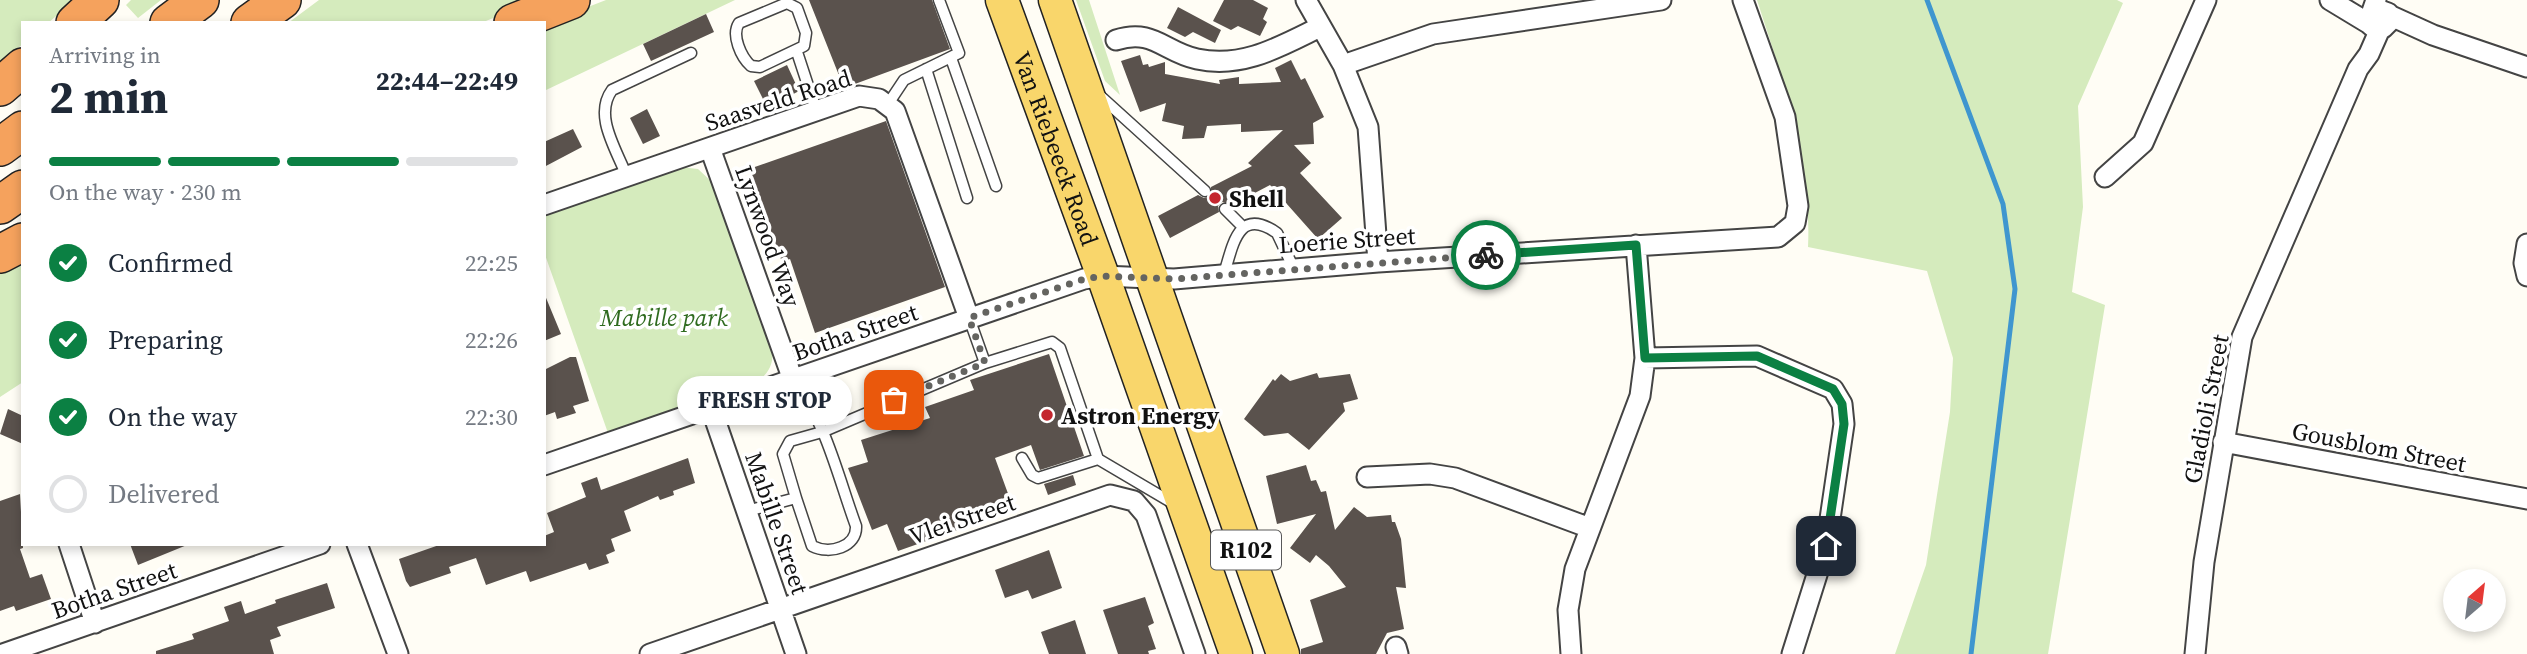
<!DOCTYPE html>
<html lang="en">
<head>
<meta charset="utf-8">
<style>
	:root { --surface:#fff; --page:#f2f2f3; --text:#1f2937; --muted:#747a83; --line:#e0e1e3; --accent:#0b8043 }
	body { margin:0; font-family:"Source Serif 4",serif; background:var(--page); color:var(--text); height:100vh; display:flex; flex-direction:column; font-size:26px; white-space:nowrap }
	* { box-sizing:border-box; margin:0 }
	p { font-size:23px; color:var(--muted) }
	.icon { flex:none; width:38px; height:38px; fill:none; stroke:currentColor; stroke-width:2; stroke-linecap:round; stroke-linejoin:round }
	.map { position:relative; flex:1; overflow:hidden }
	.sheet { position:absolute; left:21px; top:21px; width:525px; height:525px; display:flex; flex-direction:column; background:var(--surface); border-radius:0px; box-shadow:0 4px 10px #0003 }
	.sheet>* { flex:none }
	.needle { width:46px; rotate:28deg }
	.controls { position:absolute; left:2443px; top:569px; display:grid; gap:14px }
	.controls a { display:grid; place-items:center; width:63px; height:63px; border-radius:50%; background:var(--surface); box-shadow:0 4px 10px #0003; font-size:35px }
	.pin { position:absolute; display:grid; place-items:center; width:60px; height:60px; color:#fff; margin:-30px; border-radius:14px; box-shadow:0 4px 10px #0006 }
	.courier { position:absolute; display:grid; place-items:center; width:70px; height:70px; margin:-35px; border:5px solid #0b8043; border-radius:50%; background:#fff; color:#222; box-shadow:0 2px 9px #0007 }
	.bubble { position:absolute; height:49px; border-radius:24px; background:var(--surface); box-shadow:0 4px 10px #0003; font-size:23px; font-weight:700; line-height:49px; text-align:center }
	.headline em { font-style:normal; font-weight:700 }
	.headline div { display:flex; flex-direction:column-reverse }
	.headline { display:flex; align-items:center; justify-content:space-between; height:119px; padding:0 28px }
	h1 { font-size:46px; font-weight:700; line-height:52px }
	.bar { display:grid; grid-template-columns:repeat(4,1fr); gap:10px 7px; align-content:center; height:84px; padding:0 28px }
	.bar i { height:9px; border-radius:5px; background:var(--line) }
	.bar .selected { background:var(--accent) }
	.bar p { grid-column:span 4 }
	ol { padding:0 28px; list-style:none }
	li { display:flex; align-items:center; gap:21px; height:77px }
	li p { margin-inline-start:auto }
	li .icon { padding:7px; border-radius:50%; background:var(--accent); color:#fff; stroke-width:4 }
	li:last-child { color:var(--muted) }
	li i { width:38px; height:38px; border:4px solid var(--line); border-radius:50% }
	.map>svg:first-child { display:block }
</style>
</head>
<body>
<div class="map">
<svg width="2527" height="654" viewBox="0 0 2527 654">
	<rect width="100%" height="100%" fill="#fffdf5"/>
	<path fill="#d5ebbd" d="M0,0H75L48,23H23V44L0,62Z
		M131,0H161L138,18L126,5Z
		M319,0H538L481,23H288Z
		M606,0H735L544,91V24Z
		M1076,0H1089L1120,95L1105,81Z
		M1757,0H2117L2123,3L2078,106L2083,207L2072,292L2105,305L2048,654H1895L1926,565L1950,412L1953,358L1927,271L1808,247C1812,161 1783,81 1757,0Z
		M680,167L698,169L712,182L771,343C775,360 771,373 756,382L608,433L544,252V216Z
		M23,256V382L0,397V269Z"/>
	<g fill="none" stroke-linecap="round" stroke-linejoin="round">
		<path stroke="#3f96cf" stroke-width="5" d="M1927,0L2003,204L2015,289L1971,654"/>
	</g>
	<path fill="#5a524d" d="M809,0H932L950,49L844,88Z
		M1224,0H1253L1268,8L1263,19L1267,22L1260,36L1238,26L1231,30L1213,21Z
		M1178,7L1221,30L1215,43L1193,32L1185,37L1167,28Z
		M706,14L714,32L651,61L643,44Z
		M1140,55L1143,65L1148,64L1149,67L1165,62V74L1220,84L1219,80L1239,77V84L1281,82L1275,68L1291,60L1301,80L1305,78L1324,117L1313,123L1314,144L1294,145L1311,163L1300,173L1342,218L1318,239L1270,185L1232,205L1222,202L1218,206L1219,212L1170,238L1158,216L1198,195L1204,198L1210,196L1211,187L1252,166L1248,163L1283,130L1241,132V124L1207,126L1204,138L1182,139L1184,126L1162,121L1166,103L1140,112L1121,61Z
		M787,65L799,91L782,100L779,94L764,101L754,81Z
		M647,109L660,136L643,144L630,118Z
		M886,121L945,287L815,333L790,259L782,262L749,169Z
		M573,129L582,147L544,167V142Z
		M544,293L561,334L544,341Z
		M1049,354L1084,456L1040,470L1031,445L995,458L1014,510L898,551L887,524L872,530L848,468L868,462L861,440L930,418L925,407L974,390L970,380Z
		M570,357H576L589,401L573,406L576,413L557,419L555,412L544,416V370Z
		M1317,373L1319,378L1350,374L1358,399L1343,403L1345,411L1309,450L1288,433L1264,436L1244,419L1273,379L1275,381L1281,374L1290,381Z
		M8,409L23,416V444L0,434Z
		M688,458L695,483L673,491L674,495L660,500L658,496L624,511L631,531L611,539L615,551L606,555L609,563L589,570L586,563L530,582L526,571L486,585L476,558L449,567L451,573L410,587L406,581L399,559L442,544H544V536L554,532L547,513L586,497L581,483L597,477L601,490Z
		M1306,465L1311,481L1316,480L1321,492L1326,491L1335,530L1354,507L1367,517L1391,515L1392,522H1395L1401,539L1406,588L1396,587L1404,629L1387,633L1376,654H1301V649L1323,642L1310,600L1346,587L1329,566L1316,555L1310,563L1290,548L1316,514L1277,524L1266,476Z
		M1073,475L1076,485L1048,495L1044,484Z
		M20,494L23,548L20,549L30,578L42,574L51,599L16,611L14,606L0,611V501Z
		M130,544H187V545L138,565Z
		M1049,550L1062,588L1032,599L1028,590L1005,598L995,570Z
		M327,583L335,608L277,627L281,636L270,640L274,654H156V651L194,639L192,634L229,621L224,607L241,601L245,614L276,603L275,600Z
		M1145,597L1154,623L1148,626L1156,649L1148,651L1149,654H1118L1103,610Z
		M1075,620L1086,654H1049L1041,632Z"/>
	<g fill="none" stroke-linecap="round" stroke-linejoin="round">
		<defs>
			<path id="service" d="M787,3L797,8L806,33L804,46L760,67L751,66C741,57 731,35 739,23Z
				M797,52L816,110
				M951,58L996,186
				M926,69L967,198
				M1099,95L1205,191
				M888,104L904,80L959,53L939,0
				M627,177C617,150 593,116 612,90L691,53
				M1225,209L1243,227
				M1224,274C1233,245 1238,206 1277,233L1294,269
				M969,318L985,363
				M793,380C826,421 838,477 856,526C857,547 830,555 812,546L796,498
				M1022,458L1032,475L1038,478L1098,459
				M747,511L796,498L783,454L790,441L822,432L985,363L1052,342L1060,348L1098,459L1176,505"/>
			<path id="minor" d="M1306,0L1343,65L1368,127L1378,262
				M2330,0L2368,23
				M2374,8L2388,13L2389,22L2383,28H2374L2368,23L2376,0
				M2389,15L2433,35L2527,67
				M1116,40C1153,28 1164,52 1197,59C1243,69 1281,46 1320,27
				M1343,65L1433,34L1661,0
				M710,148L793,380
				M2105,177L2143,143L2206,0
				M544,205L859,96L879,99L895,111L969,318
				M2527,244L2524,263L2527,276
				M1645,358L1757,356L1833,389L1842,404L1844,424L1826,546L1792,654
				M711,408L796,654
				M2223,442L2527,499
				M544,465L1084,279L1103,276L1174,279L1378,262L1778,237L1795,223L1798,206L1785,117L1743,0
				M1367,477L1430,474L1455,478L1590,528
				M69,544L95,623
				M357,544L398,654
				M1396,647L1398,654
				M3,654L320,544
				M650,654L1110,495L1134,501L1146,515L1195,654
				M1571,654L1568,610L1575,569L1640,396L1645,358L1636,245
				M2195,654L2204,562L2242,337L2358,69L2369,54L2380,29"/>
			<g id="primary">
				<path id="s1" d="M1002,0L1103,276L1236,654"/>
				<path d="M1055,0L1283,654"/>
			</g>
			<path id="motorway" d="M75,23L100,0
				M169,23L200,0
				M250,23L282,0
				M513,23L571,0
				M0,87L23,67
				M0,147L23,130
				M0,205L23,189
				M0,254L23,242"/>
		</defs>
		<use href="#service" stroke="#444" stroke-width="13"/>
		<use href="#minor" stroke="#444" stroke-width="23"/>
		<use href="#primary" stroke="#222" stroke-width="35"/>
		<use href="#motorway" stroke="#222" stroke-width="40"/>
		<use href="#service" stroke="#fff" stroke-width="10"/>
		<use href="#minor" stroke="#fff" stroke-width="19"/>
		<use href="#primary" stroke="#f9d66b" stroke-width="32"/>
		<use href="#motorway" stroke="#f5a25d" stroke-width="37"/>
	</g>
	<g fill="none" stroke-linecap="round" stroke-linejoin="round">
		<path stroke="#646461" stroke-width="7" stroke-dasharray="0 12.6" d="M894,400L985,363L969,318L1084,279L1103,276L1174,279L1486,255"/>
		<path stroke="#0b8043" stroke-width="9" d="M1486,255L1636,245L1645,358L1757,356L1833,389L1842,404L1844,424L1826,546"/>
	</g>
	<g fill="#c4262e" stroke="#fff" stroke-width="2.5">
		<circle cx="1215" cy="198" r="7"/>
		<circle cx="1047" cy="415" r="7"/>
	</g>
	<g text-anchor="middle" dominant-baseline="central" stroke-width="7" stroke-linejoin="round" paint-order="stroke">
		<rect fill="#fff" stroke="#585858" stroke-width="2" x="1211" y="530.5" width="70" height="39" rx="5"/>
		<g font-size="23" font-weight="bold" fill="#111">
			<text x="1246" y="550">R102</text>
		</g>
		<g font-size="24" fill="#111" stroke="#fff">
			<text transform="translate(778 100) rotate(-18)">Saasveld Road</text>
			<text stroke="none"><textPath href="#s1" startOffset="158">Van Riebeeck Road</textPath></text>
			<text transform="translate(768 236) rotate(70)">Lynwood Way</text>
			<text transform="translate(1347 240) rotate(-4)">Loerie Street</text>
			<text transform="translate(855 332) rotate(-19)">Botha Street</text>
			<text transform="translate(2206 409) rotate(-79)">Gladioli Street</text>
			<text transform="translate(2379 447) rotate(11)">Gousblom Street</text>
			<text transform="translate(962 519) rotate(-19)">Vlei Street</text>
			<text transform="translate(777 523) rotate(71)">Mabille Street</text>
			<text transform="translate(114 590) rotate(-19)">Botha Street</text>
		</g>
		<g font-size="24" font-weight="bold" fill="#111" stroke="#fff" text-anchor="start">
			<text x="1229" y="198">Shell</text>
			<text x="1061" y="415">Astron Energy</text>
		</g>
		<g font-size="24" font-style="italic" fill="#2f6b1f" stroke="#fff">
			<text x="664" y="317">Mabille park</text>
		</g>
	</g>
</svg>
<div class="controls">
<a><svg class="needle" viewBox="-14 -14 28 28"><path d="M0-13l5 13h-10z" fill="#e53935"/><path d="M0 13l5-13h-10z" fill="#747a83"/></svg></a>
</div>
<div class="pin" style="left:894px;top:400px;background:#ea580c"><svg class="icon" aria-label="bag" viewBox="0 0 24 24"><path d="M5 8h14l-1 12H6zM9 8a3 3 0 0 1 6 0"/></svg></div>
<div class="pin" style="left:1826px;top:546px;background:#1f2937"><svg class="icon" aria-label="home" viewBox="0 0 24 24"><path d="M3 11l9-7 9 7M6 9v11h12V9"/></svg></div>
<div class="courier" style="left:1486px;top:255px"><svg class="icon" aria-label="bike" viewBox="0 0 24 24"><circle cx="6" cy="16" r="4"/><circle cx="18" cy="16" r="4"/><path d="M6 16l4-8h5l3 8M10 8l3 8H6M13 5h3"/></svg></div>
<div class="bubble" style="left:677px;top:376px;width:175px">FRESH STOP</div>
<section class="sheet">
<div class="headline"><div><h1>2 min</h1><p>Arriving in</p></div><em>22:44–22:49</em></div>
<div class="bar"><i class="selected"></i><i class="selected"></i><i class="selected"></i><i></i><p>On the way · 230 m</p></div>
<ol>
<li><svg class="icon" aria-label="check" viewBox="0 0 24 24"><path d="M5 12l5 5 9-10"/></svg>Confirmed<p>22:25</p></li>
<li><svg class="icon" aria-label="check" viewBox="0 0 24 24"><path d="M5 12l5 5 9-10"/></svg>Preparing<p>22:26</p></li>
<li><svg class="icon" aria-label="check" viewBox="0 0 24 24"><path d="M5 12l5 5 9-10"/></svg>On the way<p>22:30</p></li>
<li><i></i>Delivered</li>
</ol>
</section>
</div>
</body>
</html>
